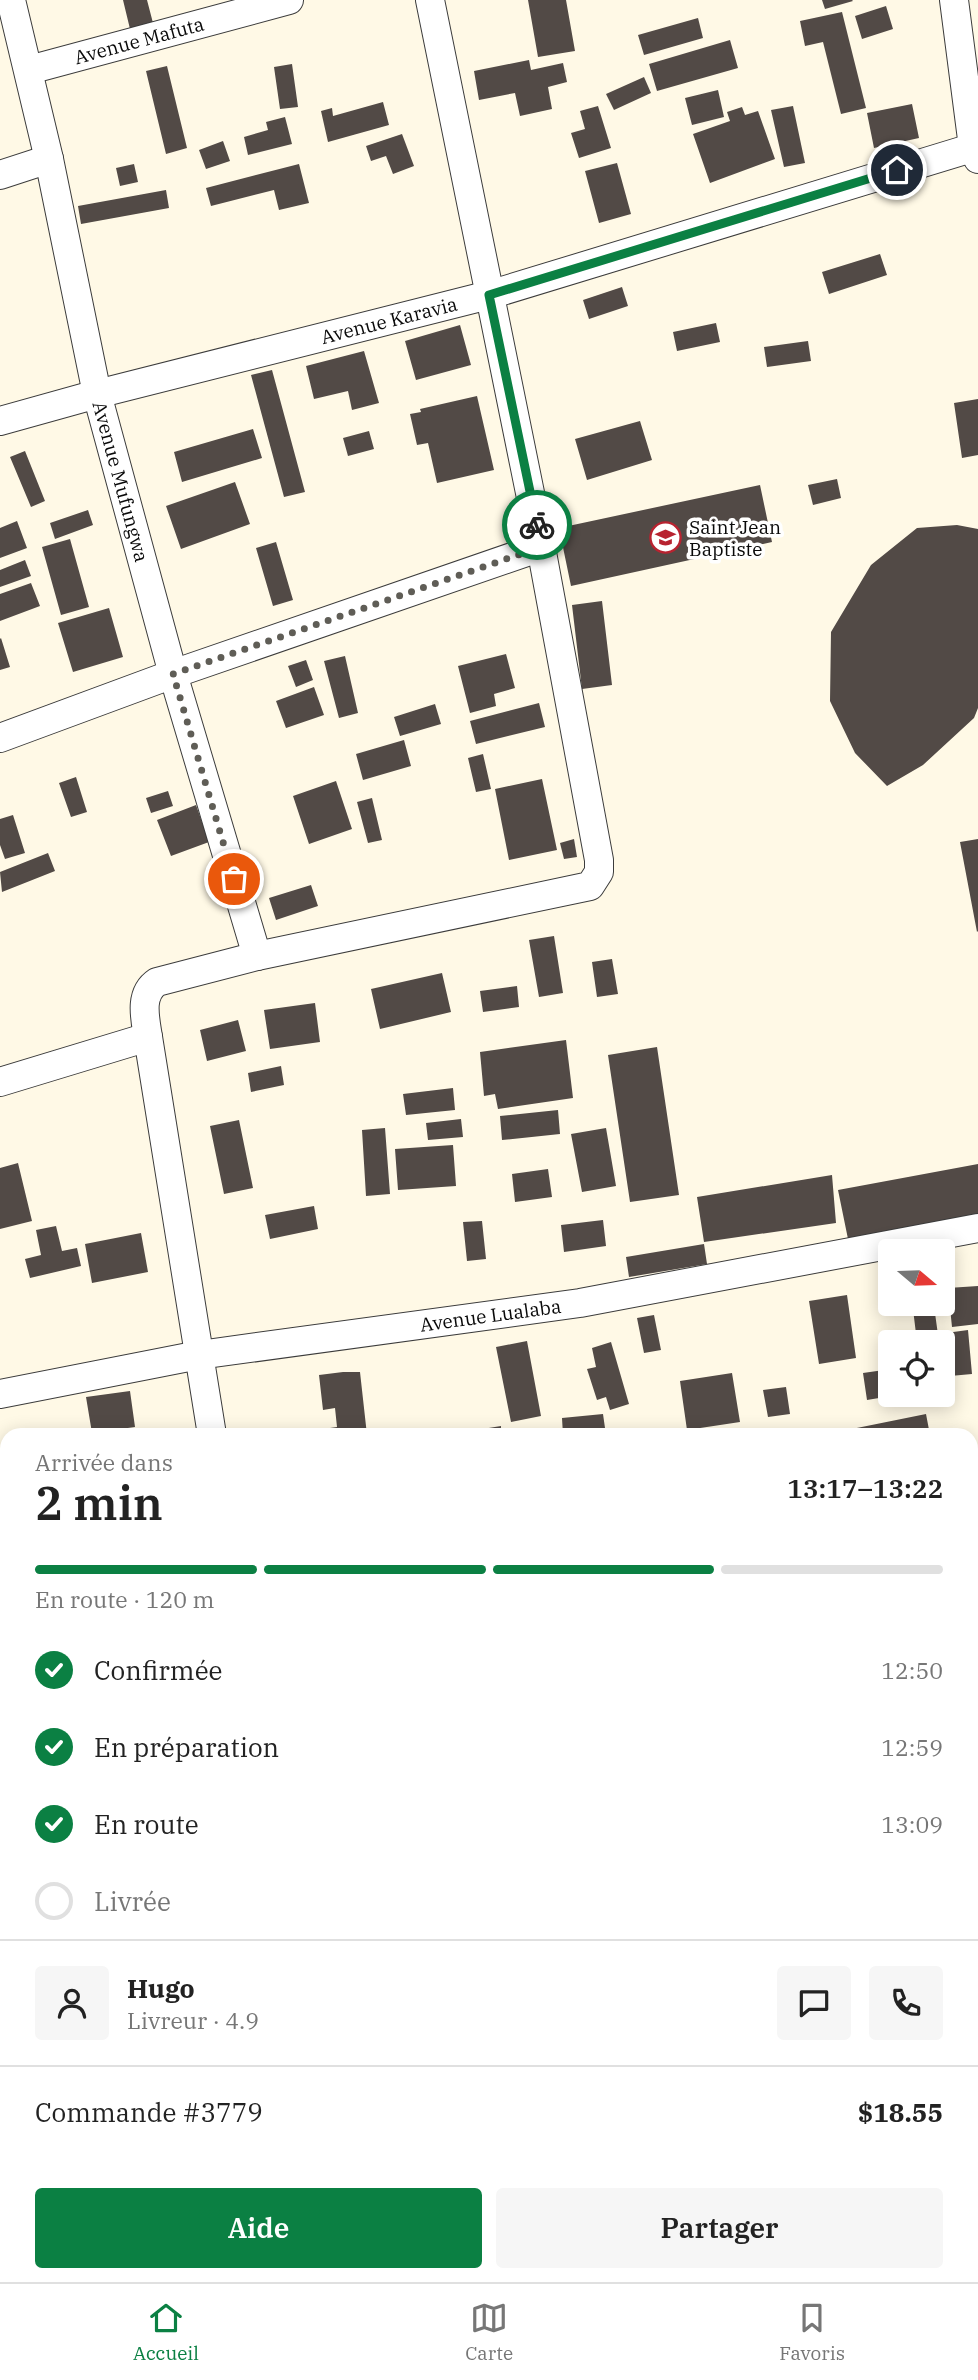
<!DOCTYPE html>
<html lang="fr">
<head>
<meta charset="utf-8">
<style>
	:root { --surface:#fff; --page:#f6f6f6; --text:#222; --muted:#767676; --line:#e0e0e0; --accent:#0b8043 }
	body { margin:0; font-family:"IBM Plex Serif",serif; background:var(--page); color:var(--text); height:100vh; display:flex; flex-direction:column; font-size:26px; white-space:nowrap }
	* { box-sizing:border-box; margin:0 }
	p { font-size:23px; color:var(--muted) }
	.icon { flex:none; width:38px; height:38px; fill:none; stroke:currentColor; stroke-width:2; stroke-linecap:round; stroke-linejoin:round }
	.map { position:relative; flex:1; overflow:hidden }
	.drawer { position:absolute; left:0px; top:1428px; width:978px; height:854px; display:flex; flex-direction:column; background:var(--surface); border-radius:21px 21px 0 0; box-shadow:0 4px 18px #0003 }
	.drawer>* { flex:none }
	.needle { width:46px; rotate:109deg }
	.buttons { position:absolute; left:878px; top:1239px; display:grid; gap:14px }
	.buttons a { display:grid; place-items:center; width:77px; height:77px; border-radius:7px; background:var(--surface); box-shadow:0 4px 18px #0003; font-size:35px }
	.pin { position:absolute; display:grid; place-items:center; width:60px; height:60px; color:#fff; margin:-30px; border:4px solid #fff; border-radius:50%; box-shadow:0 2px 7px #0007 }
	.courier { position:absolute; display:grid; place-items:center; width:70px; height:70px; margin:-35px; border:5px solid #0b8043; border-radius:50%; background:#fff; color:#222; box-shadow:0 2px 9px #0007 }
	.summary em { font-style:normal; font-weight:600 }
	.summary div { display:flex; flex-direction:column-reverse }
	.summary { display:flex; align-items:center; justify-content:space-between; height:119px; padding:0 35px }
	h1 { font-size:46px; font-weight:600; line-height:52px }
	.bar { display:grid; grid-template-columns:repeat(4,1fr); gap:10px 7px; align-content:center; height:84px; padding:0 35px }
	.bar i { height:9px; border-radius:5px; background:var(--line) }
	.bar .current { background:var(--accent) }
	.bar p { grid-column:span 4 }
	.line { display:flex; align-items:center; gap:18px; padding:0 35px; border-top:2px solid var(--line) }
	.line div { flex:1 }
	.round { display:grid; place-items:center; flex:none; width:74px; height:74px; border-radius:7px; background:var(--page) }
	ol { padding:0 35px; list-style:none }
	li { display:flex; align-items:center; gap:21px; height:77px }
	li p { margin-inline-start:auto }
	li .icon { padding:7px; border-radius:50%; background:var(--accent); color:#fff; stroke-width:4 }
	li:last-child { color:var(--muted) }
	li i { width:38px; height:38px; border:4px solid var(--line); border-radius:50% }
	.cta { display:flex; gap:14px; margin-top:auto; padding:14px 35px }
	.cta a { flex:1; height:80px; border-radius:7px; background:var(--accent); color:#fff; font-size:28px; font-weight:600; line-height:80px; text-align:center }
	.cta a+a { background:var(--page); color:var(--text) }
	.tab-bar { display:flex; justify-content:space-around; align-items:center; height:98px; border-top:2px solid var(--line); background:var(--surface); font-size:19px; color:var(--muted) }
	.tab-bar a { display:grid; justify-items:center; gap:4px }
	.tab-bar .current { color:var(--accent) }
	.map>svg:first-child { display:block }
</style>
</head>
<body>
<div class="map">
<svg width="978" height="2282" viewBox="0 0 978 2282">
	<rect width="100%" height="100%" fill="#fff9e6"/>
	<path fill="#524a46" d="M123,0H147L153,23L130,29Z
		M528,0H566L575,51L538,57Z
		M822,0H852L853,1L825,9Z
		M886,6L893,29L862,39L855,16Z
		M842,12L866,108L841,114L823,42L805,46L800,21Z
		M698,18L703,38L644,55L638,35Z
		M730,40L738,68L657,91L649,64Z
		M529,60L531,70L563,63L567,82L548,87L552,109L520,116L515,93L479,100L474,71Z
		M292,64L298,107L280,109L274,67Z
		M167,66L187,148L166,154L146,71Z
		M644,77L651,93L614,110L606,94Z
		M718,90L724,117L692,125L685,98Z
		M383,102L389,125L328,142L321,111L332,108L333,116Z
		M912,104L919,138L874,148L867,113Z
		M598,106L611,148L579,158L571,133L585,129L580,111Z
		M793,106L805,163L784,167L771,110Z
		M742,107L745,115L758,111L775,159L710,183L693,134L730,121L727,112Z
		M285,117L292,144L248,155L244,137L268,130L266,122Z
		M402,134L414,166L393,174L386,156L371,161L366,146Z
		M223,141L230,161L206,169L199,150Z
		M617,163L631,214L599,223L585,171Z
		M134,164L138,182L120,186L116,168Z
		M299,164L309,203L279,210L274,190L211,206L206,188Z
		M166,190L169,208L81,224L78,206Z
		M880,254L887,275L829,294L822,272Z
		M622,287L628,306L589,319L583,300Z
		M716,323L720,342L677,351L673,332Z
		M460,325L471,365L416,380L405,341Z
		M808,341L811,361L767,367L764,347Z
		M364,351L379,403L352,410L348,391L314,399L306,366Z
		M272,370L305,492L284,497L251,375Z
		M477,396L494,470L437,483L428,443L417,445L410,414L421,412L420,409Z
		M978,399V455L962,458L954,403Z
		M640,421L652,460L587,480L575,439Z
		M253,429L262,458L182,482L174,452Z
		M369,431L374,449L348,456L343,438Z
		M25,451L45,501L31,507L10,457Z
		M837,479L841,498L813,505L808,485Z
		M235,482L250,524L181,549L166,506Z
		M760,485L772,542L571,586L559,528Z
		M88,510L93,525L55,539L50,523Z
		M17,521L27,548L0,558V528Z
		M957,525L978,529V708L974,718L923,765L887,786L855,753L830,701L831,632L871,565L917,528Z
		M70,539L89,607L61,615L42,547Z
		M276,542L293,600L273,606L256,548Z
		M25,560L31,576L0,587V570Z
		M31,583L40,606L0,621V594Z
		M602,601L612,685L582,689L572,605Z
		M109,608L123,657L73,672L58,623Z
		M1,638L10,667L0,670V639Z
		M506,654L515,688L494,694L496,706L470,713L458,666Z
		M345,656L358,713L339,718L324,661Z
		M306,660L313,680L296,687L288,666Z
		M314,687L324,715L286,728L276,701Z
		M539,703L545,727L476,744L470,721Z
		M435,704L441,724L400,736L394,717Z
		M404,740L411,766L363,780L356,754Z
		M483,754L491,789L476,792L468,758Z
		M76,777L87,812L71,817L59,783Z
		M542,779L557,850L509,860L495,789Z
		M336,781L352,829L309,844L293,796Z
		M168,791L173,806L151,813L146,798Z
		M372,798L382,840L368,843L357,802Z
		M196,805L209,842L171,856L157,820Z
		M13,815L25,853L5,859L0,845V819Z
		M574,839L577,857L564,859L560,843Z
		M978,839V931L977,932L960,842Z
		M48,853L55,871L2,892L0,872Z
		M311,885L318,906L276,920L269,898Z
		M554,936L563,993L539,997L529,940Z
		M612,959L618,994L597,997L592,962Z
		M442,973L451,1012L380,1029L371,989Z
		M517,986L519,1007L483,1012L480,991Z
		M315,1003L320,1042L270,1049L264,1010Z
		M238,1020L246,1051L207,1061L200,1030Z
		M566,1040L573,1098L498,1109L495,1094L484,1096L480,1052Z
		M657,1047L679,1195L630,1202L608,1055Z
		M281,1066L284,1085L251,1092L248,1073Z
		M453,1088L455,1110L406,1115L403,1094Z
		M558,1110L560,1134L502,1140L500,1116Z
		M461,1119L463,1137L428,1140L426,1123Z
		M239,1120L253,1188L224,1194L210,1126Z
		M385,1128L390,1194L366,1196L362,1130Z
		M606,1128L616,1186L582,1192L571,1134Z
		M453,1145L456,1186L398,1190L395,1149Z
		M18,1163L32,1221L0,1229V1168Z
		M978,1164V1215L848,1239L838,1190Z
		M548,1169L552,1197L515,1202L512,1174Z
		M832,1175L836,1223L704,1242L697,1197Z
		M314,1206L318,1229L270,1239L265,1215Z
		M603,1220L606,1246L564,1252L561,1225Z
		M482,1221L486,1259L467,1261L463,1222Z
		M56,1226L62,1251L77,1248L81,1266L30,1278L25,1259L41,1255L36,1230Z
		M141,1233L148,1272L92,1283L85,1244Z
		M704,1244L707,1264L629,1277L626,1257Z
		M978,1286V1324L952,1327L948,1288Z
		M847,1295L856,1358L819,1364L809,1301Z
		M934,1306L939,1342H917L913,1309Z
		M654,1315L661,1350L644,1353L637,1318Z
		M968,1330L972,1374L950,1376L946,1333Z
		M527,1341L541,1416L511,1422L496,1347Z
		M611,1342L629,1404L610,1410L606,1397L597,1400L587,1369L596,1367L592,1348Z
		M891,1369V1396L867,1400L863,1373Z
		M343,1372H360L367,1435H324L323,1429L337,1427L335,1408L323,1410L319,1375Z
		M732,1373L740,1422L687,1430L680,1381Z
		M786,1387L790,1414L768,1417L763,1390Z
		M130,1391L135,1427L92,1433L86,1397Z
		M603,1414L606,1435H563L562,1418Z
		M926,1414L930,1435H842V1431Z
		M501,1426V1435H452V1434Z
		M7,1466V1492L6,1493L1,1467Z
		M0,1644H7V1723L0,1724Z
		M971,1684H975L976,1709H971Z
		M7,1733V1760L0,1761V1734Z
		M978,1783V1805L974,1806L971,1784Z
		M7,1795V1835H2L0,1796Z
		M7,1941V1969L0,1970V1943Z
		M978,1966V2028L973,2029L971,1967Z
		M978,2049V2066L971,2068V2051Z
		M108,2275H111L113,2282H88Z
		M173,2275H196V2277L175,2282Z
		M249,2275H324V2276L304,2282H251Z
		M459,2275H504V2276L482,2282H461Z
		M538,2275H593L594,2279L586,2282H540Z
		M854,2275H912V2280L901,2282H856Z
		M949,2275H968L969,2282H950Z"/>
	<g fill="none" stroke-linecap="round" stroke-linejoin="round">
		<defs>
			<g id="minor">
				<path id="s1" d="M11,0L49,159L97,394L173,674L257,956"/>
				<path d="M954,0L973,147L978,159"/>
				<path id="s2" d="M29,70L289,0"/>
				<path d="M0,175L49,159"/>
				<path id="s3" d="M0,421L97,394L489,295L978,146"/>
				<path d="M0,738L173,674L541,547"/>
				<path d="M0,1082L148,1037"/>
				<path id="s4" d="M0,1394L199,1355L580,1303L978,1228"/>
				<path d="M212,1435L148,1037C145,1018 139,994 157,982L257,956L590,886L599,872V860L541,547L430,0"/>
				<path d="M971,1540H978"/>
				<path d="M971,1936L978,1934"/>
				<path d="M0,2043L7,2071"/>
				<path d="M0,2187L7,2186"/>
				<path d="M65,2275L67,2282"/>
				<path d="M421,2275L426,2282"/>
				<path d="M806,2275L808,2282"/>
			</g>
		</defs>
		<use href="#minor" stroke="#3c3c3c" stroke-width="30"/>
		<use href="#minor" stroke="#fff" stroke-width="28"/>
	</g>
	<g fill="none" stroke-linecap="round" stroke-linejoin="round">
		<path stroke="#5f5d56" stroke-width="7" stroke-dasharray="0 12.6" d="M234,879L173,674L541,547L537,525"/>
		<path stroke="#0b8043" stroke-width="9" d="M537,525L489,295L897,170"/>
	</g>
	<defs>
		<symbol id="school-ring" viewBox="-11 -11 22 22"><circle r="9.5" fill="#fff" stroke="#b82330" stroke-width="1.5"/><path d="M0-5L7-2L0 1L-7-2ZM-4 1L0 2.5L4 1V4Q0 6-4 4Z" fill="#b82330"/></symbol>
	</defs>
	<g fill-rule="evenodd">
		<use href="#school-ring" x="648" y="520" width="35" height="35"/>
	</g>
	<g text-anchor="middle" dominant-baseline="central" stroke-width="7" stroke-linejoin="round" paint-order="stroke">
		<g font-size="19" fill="#090909" stroke="#fff">
			<text stroke="none"><textPath href="#s2" startOffset="114">Avenue Mafuta</textPath></text>
			<text stroke="none"><textPath href="#s3" startOffset="402">Avenue Karavia</textPath></text>
			<text stroke="none"><textPath href="#s1" startOffset="494">Avenue Mufungwa</textPath></text>
			<text stroke="none"><textPath href="#s4" startOffset="497">Avenue Lualaba</textPath></text>
		</g>
		<g font-size="19" fill="#090909" stroke="#fff" text-anchor="start">
			<text x="689" y="527">Saint Jean<tspan x="689" dy="22">Baptiste</tspan></text>
		</g>
	</g>
</svg>
<div class="buttons">
<a><svg class="needle" viewBox="-14 -14 28 28"><path d="M0-13l5 13h-10z" fill="#e53935"/><path d="M0 13l5-13h-10z" fill="#767676"/></svg></a>
<a><svg class="icon" aria-label="locate" viewBox="0 0 24 24"><circle cx="12" cy="12" r="6"/><path d="M12 2v4M12 18v4M2 12h4M18 12h4"/></svg></a>
</div>
<div class="pin" style="left:234px;top:879px;background:#ea580c"><svg class="icon" aria-label="bag" viewBox="0 0 24 24"><path d="M5 8h14l-1 12H6zM9 8a3 3 0 0 1 6 0"/></svg></div>
<div class="pin" style="left:897px;top:170px;background:#1f2937"><svg class="icon" aria-label="home" viewBox="0 0 24 24"><path d="M3 11l9-7 9 7M6 9v11h12V9"/></svg></div>
<div class="courier" style="left:537px;top:525px"><svg class="icon" aria-label="bike" viewBox="0 0 24 24"><circle cx="6" cy="16" r="4"/><circle cx="18" cy="16" r="4"/><path d="M6 16l4-8h5l3 8M10 8l3 8H6M13 5h3"/></svg></div>
<section class="drawer">
<div class="summary"><div><h1>2 min</h1><p>Arrivée dans</p></div><em>13:17–13:22</em></div>
<div class="bar"><i class="current"></i><i class="current"></i><i class="current"></i><i></i><p>En route · 120 m</p></div>
<ol>
<li><svg class="icon" aria-label="check" viewBox="0 0 24 24"><path d="M5 12l5 5 9-10"/></svg>Confirmée<p>12:50</p></li>
<li><svg class="icon" aria-label="check" viewBox="0 0 24 24"><path d="M5 12l5 5 9-10"/></svg>En préparation<p>12:59</p></li>
<li><svg class="icon" aria-label="check" viewBox="0 0 24 24"><path d="M5 12l5 5 9-10"/></svg>En route<p>13:09</p></li>
<li><i></i>Livrée</li>
</ol>
<div class="line" style="height:126px"><a class="round"><svg class="icon" aria-label="person" viewBox="0 0 24 24"><circle cx="12" cy="8" r="4"/><path d="M4 21q1-7 8-7t8 7"/></svg></a><div><b>Hugo</b><p>Livreur · 4.9</p></div><a class="round"><svg class="icon" aria-label="chat" viewBox="0 0 24 24"><path d="M4 5h16v11H9l-5 4z"/></svg></a><a class="round"><svg class="icon" aria-label="phone" viewBox="0 0 24 24"><path d="M5 4h4l2 5-3 2q2 4 5 5l2-3 5 2v4C11 20 4 13 5 4z"/></svg></a></div>
<div class="line" style="height:91px"><div>Commande #3779</div><b>$18.55</b></div>
<div class="cta"><a>Aide</a><a>Partager</a></div>
</section>
</div>
<nav class="tab-bar">
<a class="current"><svg class="icon" aria-label="home" viewBox="0 0 24 24"><path d="M3 11l9-7 9 7M6 9v11h12V9"/></svg>Accueil</a>
<a><svg class="icon" aria-label="map" viewBox="0 0 24 24"><path d="M3 6l6-2 6 2 6-2v14l-6 2-6-2-6 2zM9 4v14M15 6v14"/></svg>Carte</a>
<a><svg class="icon" aria-label="saved" viewBox="0 0 24 24"><path d="M7 4h10v16l-5-4-5 4z"/></svg>Favoris</a>
</nav>
</body>
</html>
